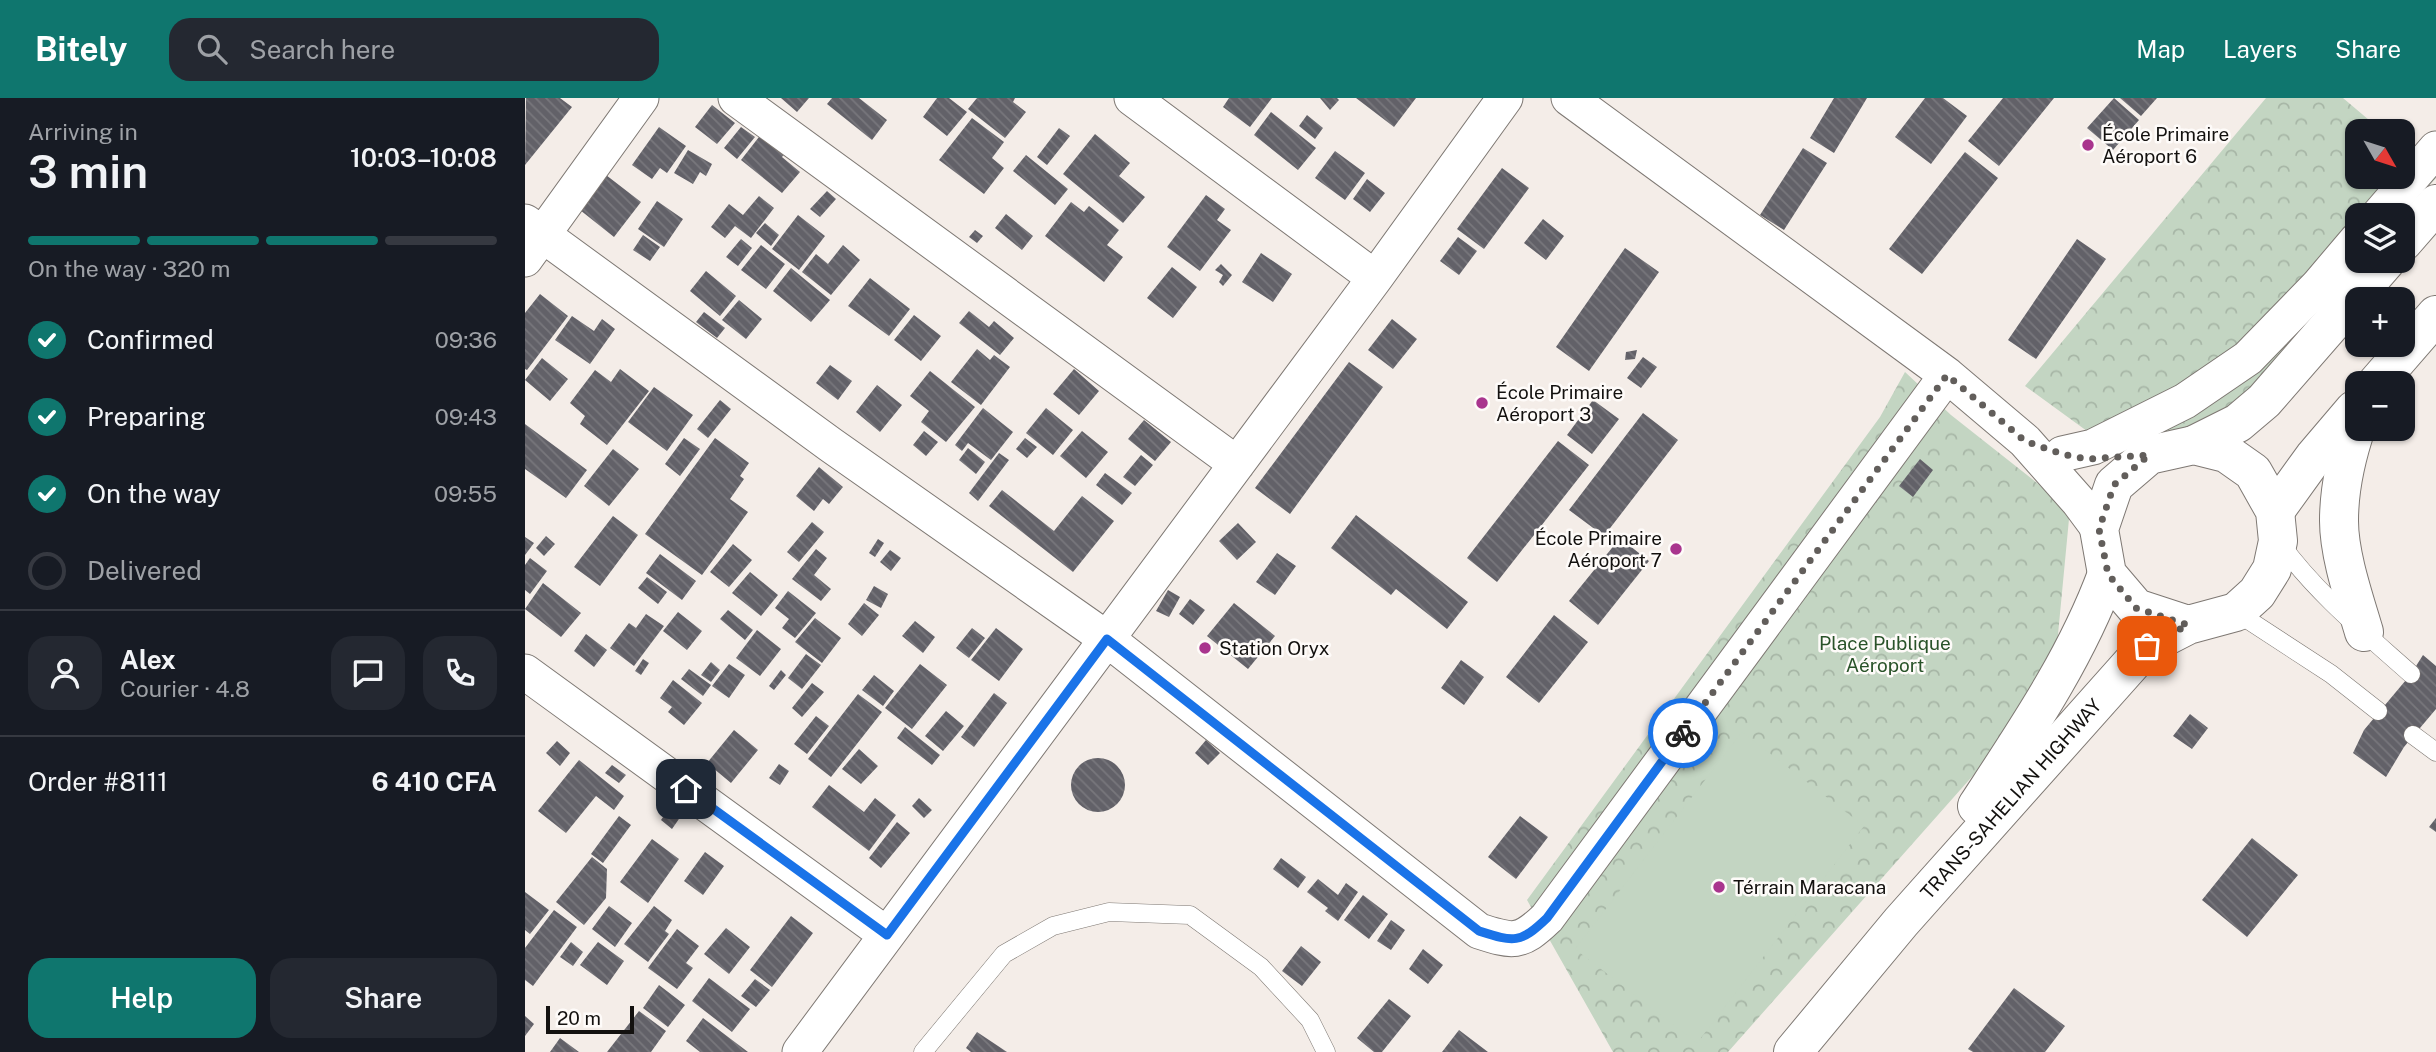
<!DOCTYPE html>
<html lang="en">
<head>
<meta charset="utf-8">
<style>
	:root { --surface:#171b24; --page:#242831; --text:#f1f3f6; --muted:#9ea1a6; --line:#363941; --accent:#0f766e }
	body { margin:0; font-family:"Public Sans",sans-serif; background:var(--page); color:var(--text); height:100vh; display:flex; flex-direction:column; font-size:26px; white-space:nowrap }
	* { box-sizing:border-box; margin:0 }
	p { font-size:23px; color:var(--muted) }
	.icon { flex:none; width:38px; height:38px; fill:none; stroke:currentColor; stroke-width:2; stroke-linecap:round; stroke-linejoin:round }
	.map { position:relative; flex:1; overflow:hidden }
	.sheet { display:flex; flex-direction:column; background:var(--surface); width:525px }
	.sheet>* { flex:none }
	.needle { width:46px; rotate:129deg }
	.controls { position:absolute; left:1820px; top:21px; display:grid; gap:14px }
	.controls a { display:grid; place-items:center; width:70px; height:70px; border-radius:14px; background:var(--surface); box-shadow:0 2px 5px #0004; font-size:35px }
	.scale { position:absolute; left:21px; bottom:18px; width:88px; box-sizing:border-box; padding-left:7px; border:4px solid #13110f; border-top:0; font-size:19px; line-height:24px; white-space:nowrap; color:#13110f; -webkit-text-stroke:5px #fefbf9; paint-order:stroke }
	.pin { position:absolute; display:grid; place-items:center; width:60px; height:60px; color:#fff; margin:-30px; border-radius:14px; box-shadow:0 4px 10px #0006 }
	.courier { position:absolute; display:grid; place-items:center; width:70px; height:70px; margin:-35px; border:5px solid #1a73e8; border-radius:50%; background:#fff; color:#222; box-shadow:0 2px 9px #0007 }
	.headline em { font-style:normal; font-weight:600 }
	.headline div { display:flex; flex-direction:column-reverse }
	.headline { display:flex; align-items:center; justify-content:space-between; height:119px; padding:0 28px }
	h1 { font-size:46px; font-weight:600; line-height:52px }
	.bar { display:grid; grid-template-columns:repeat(4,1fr); gap:10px 7px; align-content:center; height:84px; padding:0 28px }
	.bar i { height:9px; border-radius:5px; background:var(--line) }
	.bar .selected { background:var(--accent) }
	.bar p { grid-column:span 4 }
	.line { display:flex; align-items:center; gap:18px; padding:0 28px; border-top:2px solid var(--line) }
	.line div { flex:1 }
	.round { display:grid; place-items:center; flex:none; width:74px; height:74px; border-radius:21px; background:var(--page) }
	ol { padding:0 28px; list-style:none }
	li { display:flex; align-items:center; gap:21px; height:77px }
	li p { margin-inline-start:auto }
	li .icon { padding:7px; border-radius:50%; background:var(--accent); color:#fff; stroke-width:4 }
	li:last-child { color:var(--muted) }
	li i { width:38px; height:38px; border:4px solid var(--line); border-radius:50% }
	.primary-button { display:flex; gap:14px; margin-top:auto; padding:14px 28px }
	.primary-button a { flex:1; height:80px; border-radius:21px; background:var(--accent); color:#fff; font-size:28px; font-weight:600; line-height:80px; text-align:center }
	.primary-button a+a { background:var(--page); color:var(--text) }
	header { display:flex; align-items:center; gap:42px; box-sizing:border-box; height:98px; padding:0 35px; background:var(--accent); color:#fff }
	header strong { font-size:33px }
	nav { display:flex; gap:38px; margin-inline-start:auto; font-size:24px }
	.search { width:490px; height:63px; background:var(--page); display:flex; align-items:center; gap:18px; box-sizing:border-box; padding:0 24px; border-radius:21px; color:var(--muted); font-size:26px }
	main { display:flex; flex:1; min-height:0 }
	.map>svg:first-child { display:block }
</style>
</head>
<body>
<header>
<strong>Bitely</strong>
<div class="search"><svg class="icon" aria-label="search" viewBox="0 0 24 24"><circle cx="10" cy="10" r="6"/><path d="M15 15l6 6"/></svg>Search here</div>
<nav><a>Map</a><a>Layers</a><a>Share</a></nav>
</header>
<main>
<section class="sheet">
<div class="headline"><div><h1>3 min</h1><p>Arriving in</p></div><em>10:03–10:08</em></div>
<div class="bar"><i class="selected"></i><i class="selected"></i><i class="selected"></i><i></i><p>On the way · 320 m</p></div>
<ol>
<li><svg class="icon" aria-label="check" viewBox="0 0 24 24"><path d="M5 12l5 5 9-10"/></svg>Confirmed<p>09:36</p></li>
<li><svg class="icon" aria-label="check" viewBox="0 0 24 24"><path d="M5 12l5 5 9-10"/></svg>Preparing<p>09:43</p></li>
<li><svg class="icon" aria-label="check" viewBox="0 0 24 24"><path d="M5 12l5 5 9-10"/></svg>On the way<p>09:55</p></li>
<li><i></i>Delivered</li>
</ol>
<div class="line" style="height:126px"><a class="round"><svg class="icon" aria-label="person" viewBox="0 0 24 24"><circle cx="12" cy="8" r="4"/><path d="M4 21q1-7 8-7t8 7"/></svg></a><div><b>Alex</b><p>Courier · 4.8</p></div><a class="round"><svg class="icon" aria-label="chat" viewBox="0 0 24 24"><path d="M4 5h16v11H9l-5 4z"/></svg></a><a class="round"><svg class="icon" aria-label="phone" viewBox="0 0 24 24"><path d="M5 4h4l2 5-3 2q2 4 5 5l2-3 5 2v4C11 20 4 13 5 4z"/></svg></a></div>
<div class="line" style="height:91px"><div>Order #8111</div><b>6 410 CFA</b></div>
<div class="primary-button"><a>Help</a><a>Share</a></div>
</section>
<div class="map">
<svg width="1911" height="954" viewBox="0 0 1911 954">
	<defs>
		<pattern id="park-crowns" width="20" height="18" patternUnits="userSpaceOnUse" patternTransform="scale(1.75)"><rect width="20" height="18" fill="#c3d5c2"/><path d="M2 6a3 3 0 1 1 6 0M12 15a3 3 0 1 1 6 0" fill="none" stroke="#a7b6a6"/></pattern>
		<pattern id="building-back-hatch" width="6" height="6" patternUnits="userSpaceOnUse" patternTransform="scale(1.75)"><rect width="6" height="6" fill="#626168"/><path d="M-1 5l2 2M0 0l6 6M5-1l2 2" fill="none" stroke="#78777c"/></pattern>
	</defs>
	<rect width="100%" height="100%" fill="#f4ede8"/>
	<path fill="url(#park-crowns)" d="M1741,0H1818L1857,33H1832V79H1878V51L1911,80L1878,117H1832V163H1838L1714,303L1658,335L1588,352L1500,288Z
		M1380,274L1426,317L1531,400L1544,421L1532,547L1475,647L1203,954H1088L1002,802L1355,319Z"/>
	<path fill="#c3d5c2" d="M1217,634L1339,728L1172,945L1050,851Z"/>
	<path fill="url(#building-back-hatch)" d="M1,0H35L47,9L0,67Z
		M256,0H284L272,14Z
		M307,0H334L362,22L347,42L302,6Z
		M412,0H424L442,14L422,38L398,19Z
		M452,0H490L488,4L501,14L480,40L443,11Z
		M704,0H747L725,29L698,9Z
		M795,0H812L814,2L805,12Z
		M831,0H891L869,29Z
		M1309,0H1342L1309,55L1285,40Z
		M1400,0H1418L1442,18L1406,66L1370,39Z
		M1478,0H1529L1474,68L1443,43Z
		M1589,0L1614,22L1588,52L1562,30Z
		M1595,0H1632L1616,18Z
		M187,7L210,25L192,46L170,29Z
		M746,14L791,50L773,72L729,37Z
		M782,17L798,30L790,41L774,28Z
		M447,20L479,44L467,60L479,70L459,96L414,62Z
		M134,29L161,48L142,75L135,70L127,81L107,67Z
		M216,29L230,39L212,61L199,50Z
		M241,30L265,49L257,59L275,74L257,95L216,62Z
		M534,30L545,38L522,67L512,59Z
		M570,36L605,65L594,78L620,99L598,125L538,76Z
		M1278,50L1302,65L1259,132L1235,117Z
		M163,52L187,66L181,78L175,74L168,86L149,75Z
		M810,53L840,75L820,102L790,80Z
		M1440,54L1473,80L1397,176L1364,151Z
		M501,57L543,91L530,107L488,73Z
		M977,70L1004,90L959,151L932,131Z
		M81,77L116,104L89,139L55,112Z
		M842,81L860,95L845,114L828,101Z
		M302,93L311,101L295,119L285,111Z
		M681,97L700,111L692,122L706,132L675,173L642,149Z
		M234,98L249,110L226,140L210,128L200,140L186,129L204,106L218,117Z
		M132,103L158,121L139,149L113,131Z
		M546,104L559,114L564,108L594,132L582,147L598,159L579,184L520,138Z
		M481,116L508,138L497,152L470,130Z
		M273,117L300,138L274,172L247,151Z
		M1018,121L1039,138L1021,162L999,145Z
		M240,125L254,137L246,148L231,135Z
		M450,132L458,138L452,145L444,139Z
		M118,137L135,149L125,163L108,152Z
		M933,139L952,153L934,177L915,163Z
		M216,141L227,150L213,168L201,159Z
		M1552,141L1581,161L1511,261L1483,242Z
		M236,147L260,166L241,191L216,172Z
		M318,147L335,162L306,197L277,174L291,156L303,166Z
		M1100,150L1134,174L1064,273L1031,249Z
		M736,155L767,176L748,204L717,184Z
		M696,166L707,177L698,188L694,184L698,177L690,172Z
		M647,169L672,189L648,220L622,200Z
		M266,170L305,202L286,224L248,193Z
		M181,173L211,198L195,218L165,193Z
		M345,180L385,211L364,238L323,208Z
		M15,196L43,218L2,272L0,271V215Z
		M214,202L237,221L221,241L197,222Z
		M444,213L464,229L469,223L489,240L475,257L434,225Z
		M179,214L200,230L192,240L171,224Z
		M389,217L416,238L396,263L369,242Z
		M47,218L69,233L77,221L90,231L65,266L30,242Z
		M867,221L892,241L868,271L843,252Z
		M452,251L465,262L469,257L485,269L456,307L426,284Z
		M1112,252L1110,261L1100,262L1101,254Z
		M1118,259L1132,269L1116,290L1102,280Z
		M17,260L43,281L25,303L0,282Z
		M824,264L858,289L765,416L730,390Z
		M305,267L327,283L313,302L291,285Z
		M95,271L124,293L82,347L55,326L60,318L45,305L70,272L86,284Z
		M549,271L574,293L554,317L528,296Z
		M405,273L450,309L421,344L396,324L404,313L385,298Z
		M352,287L377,307L355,334L331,314Z
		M129,289L168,317L142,353L103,324Z
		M195,302L206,311L183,340L172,331Z
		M1068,302L1094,321L1067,356L1042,337Z
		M458,310L488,334L466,362L443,345L437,353L430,347Z
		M521,310L548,332L528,357L501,335Z
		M1118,315L1153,342L1079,438L1044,412Z
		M619,322L646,344L630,363L603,341Z
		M0,326L62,372L41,400L0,371Z
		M399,333L413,344L401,358L388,347Z
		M557,333L583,354L561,380L535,358Z
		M159,340L175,351L155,378L140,366Z
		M190,340L224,365L215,378L219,381L205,401L223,414L177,477L120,436Z
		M500,340L512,349L502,360L491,351Z
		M1033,343L1064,367L972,484L942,460Z
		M443,350L460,364L451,376L434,362Z
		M88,351L114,371L84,408L59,388Z
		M474,355L484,362L453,403L444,395Z
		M616,357L628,367L610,388L598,379Z
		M1395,361L1408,372L1388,399L1374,388Z
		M294,369L318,389L304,406L298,401L289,413L271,398Z
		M580,375L607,395L597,407L571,387Z
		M477,392L529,433L557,398L589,423L548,474L464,408Z
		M831,417L943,504L922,531L871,491L866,497L806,450Z
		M88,418L113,437L75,488L49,469Z
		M287,424L299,434L274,464L262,454Z
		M713,425L731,444L712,462L694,443Z
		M21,438L30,446L19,458L11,450Z
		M0,439L9,445L0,457Z
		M1095,440L1124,463L1073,527L1044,503Z
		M353,441L359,445L350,459L344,455Z
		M208,446L227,462L204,489L185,474Z
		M291,451L302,460L289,477L306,491L296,503L267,481Z
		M365,452L376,460L366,473L355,464Z
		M752,455L771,468L750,497L731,484Z
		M135,456L171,483L157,502L121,475Z
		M5,460L22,473L5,496L0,492V467Z
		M225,474L253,497L236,518L207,495Z
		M122,479L142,494L133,506L113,490Z
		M18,485L56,515L36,539L0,511Z
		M349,488L363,496L356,510L341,502Z
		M643,492L655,499L644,519L631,513Z
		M263,493L291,515L270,540L257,530L264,521L250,510Z
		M665,501L680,512L668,527L654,516Z
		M339,505L354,517L337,538L323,526Z
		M709,505L750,538L723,571L682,538Z
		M203,512L228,532L220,542L195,521Z
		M153,514L177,533L162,552L138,533Z
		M121,516L139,528L109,568L85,550L104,525L111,530Z
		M1029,517L1063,544L1014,605L981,579Z
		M290,520L316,540L297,565L270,544Z
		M390,523L410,539L398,555L377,538Z
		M447,530L460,540L444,560L431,550Z
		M471,530L498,551L474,583L446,562Z
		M232,532L256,551L235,578L211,560Z
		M61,536L82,552L69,569L49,553Z
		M281,556L296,567L277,591L263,580Z
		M1898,557L1911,568V611L1879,649L1861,679L1828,655L1839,632L1886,576Z
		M118,561L124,565L116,577L110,573Z
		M936,562L959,579L939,607L916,590Z
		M186,564L195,572L186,584L176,577Z
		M204,566L220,577L204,600L187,588Z
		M395,566L422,587L387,631L360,610Z
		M164,571L186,587L178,598L156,581Z
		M256,572L261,577L249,592L244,588Z
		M349,577L369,593L358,608L337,592Z
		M148,582L177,605L159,627L143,614L147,609L135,600Z
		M287,585L299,594L277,619L267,610Z
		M469,595L482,605L449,649L436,639Z
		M333,596L357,614L306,679L283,661Z
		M421,613L439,628L418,653L400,638Z
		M1665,616L1683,630L1667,651L1648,638Z
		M291,618L304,628L282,656L269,646Z
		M380,629L415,657L407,667L372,640Z
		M209,632L233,652L206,685L182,665Z
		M681,642L695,655L683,667L670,655Z
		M32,643L45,655L35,668L21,655Z
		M334,651L353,668L336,686L317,671Z
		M546 687a27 27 0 1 1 54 0a27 27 0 1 1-54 0Z
		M54,662L99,698L89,712L71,698L41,735L13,713Z
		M254,666L264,673L255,687L244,680Z
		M87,667L101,677L94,685L80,675Z
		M304,687L339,714L350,700L371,717L344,753L287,709Z
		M394,700L407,712L399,720L387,708Z
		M145,709L156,718L147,731L136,722Z
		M94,718L106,727L78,765L66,756Z
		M995,718L1023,739L991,781L963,759Z
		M1911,720V734L1904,729Z
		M372,724L385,735L356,770L344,760Z
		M1727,740L1773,777L1722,839L1677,802Z
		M127,741L154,761L123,805L95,784Z
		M180,754L199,768L178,797L159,783Z
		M67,759L82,771L81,800L59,827L31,804Z
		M756,760L781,779L773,790L748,771Z
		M793,781L813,797L821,785L833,794L813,823L800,813L803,810L782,794Z
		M0,794L24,812L5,836L0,832Z
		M838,797L863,816L844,841L819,822Z
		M84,808L107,825L90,849L67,831Z
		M129,808L147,822L140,833L144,836L123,864L99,846Z
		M29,812L52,829L8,888L0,882V850Z
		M266,818L288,835L247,889L225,872Z
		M866,822L880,832L866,852L852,843Z
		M201,830L225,849L204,876L179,856Z
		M152,831L174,848L161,865L168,870L152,891L123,870Z
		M46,844L58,854L48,868L35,859Z
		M73,844L99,863L82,887L55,867Z
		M776,848L796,864L777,888L757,873Z
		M898,851L918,867L903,886L884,871Z
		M184,880L225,911L207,934L167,903Z
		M230,881L245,892L231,909L216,898Z
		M134,887L160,907L143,929L118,910Z
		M1489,890L1540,928L1520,954H1448L1443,951Z
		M864,901L886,918L857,954H849L832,940Z
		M114,913L141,933L126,954H82Z
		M0,918L9,926L0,938Z
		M178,920L223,954H175L161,943Z
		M934,932L963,954H917Z
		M452,934L482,954H446L441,950Z
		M35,940L54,954H25Z"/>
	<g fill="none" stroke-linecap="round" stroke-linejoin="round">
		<defs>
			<path id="lane" d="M1755,445C1791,495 1840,535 1886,576
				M1711,514L1806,576L1853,613
				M1888,637L1911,654
				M398,954L479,856L528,828L584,814L665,817L736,869L785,922L801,954"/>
			<path id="street" d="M211,0L712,366
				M607,0L850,180
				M1044,0L1422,277L1500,343L1554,404L1574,431
				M1854,117L1911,51
				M0,124L306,347L582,541L954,833C988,844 995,846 1022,820L1422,277
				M0,161L116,0
				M1537,356L1568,349L1660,303L1723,260L1793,188L1832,142
				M0,574L362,837
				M275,954L850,180L980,0"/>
			<g id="highway">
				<path d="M1878,144L1911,106"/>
				<path d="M1852,285L1911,217"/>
				<path d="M1832,327C1822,356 1814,392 1814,423C1814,457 1829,500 1839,534"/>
				<path d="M1669,347L1713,325L1739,303L1861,163"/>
				<path d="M1750,413L1789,359L1829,312"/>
				<path d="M1452,708C1501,633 1551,560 1582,476"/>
				<path id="s1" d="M1268,954L1376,824L1622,548L1663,527L1711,514L1732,495L1747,471L1753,443L1750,413L1728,374L1701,355L1669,347L1624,357L1589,387L1574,431L1582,476L1611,510L1663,527"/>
			</g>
		</defs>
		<use href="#lane" stroke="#7e7873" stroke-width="19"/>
		<use href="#street" stroke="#7e7873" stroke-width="37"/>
		<use href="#highway" stroke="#7e7873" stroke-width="40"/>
		<use href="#lane" stroke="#fff" stroke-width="18"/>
		<use href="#street" stroke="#fff" stroke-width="35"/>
		<use href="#highway" stroke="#fff" stroke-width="38"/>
	</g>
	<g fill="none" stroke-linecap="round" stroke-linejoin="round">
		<path stroke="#625e5b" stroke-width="7" stroke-dasharray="0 12.6" d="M1158,635L1422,277L1500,343L1537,356L1562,361L1624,357L1589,387L1574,431L1583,476L1611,510L1663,527L1622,548"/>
		<path stroke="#1a73e8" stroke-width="9" d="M161,691L362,837L582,541L954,833C989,844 995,846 1022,820L1158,635"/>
	</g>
	<g fill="#a9358e" stroke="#fefbf9" stroke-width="2.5">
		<circle cx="1563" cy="47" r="7"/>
		<circle cx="957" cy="305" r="7"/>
		<circle cx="1151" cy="451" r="7"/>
		<circle cx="680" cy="550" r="7"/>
		<circle cx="1194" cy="789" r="7"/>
	</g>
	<g text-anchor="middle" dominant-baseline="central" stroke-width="5" stroke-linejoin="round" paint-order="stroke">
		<g font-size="19" fill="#13110f" stroke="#fefbf9" text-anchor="start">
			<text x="1577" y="36">École Primaire<tspan x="1577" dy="22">Aéroport 6</tspan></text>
			<text x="971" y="294">École Primaire<tspan x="971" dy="22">Aéroport 3</tspan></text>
			<text x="1137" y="440" text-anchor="end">École Primaire<tspan x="1137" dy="22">Aéroport 7</tspan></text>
			<text x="694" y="550">Station Oryx</text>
			<text x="1208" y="789">Térrain Maracana</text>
		</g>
		<g font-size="19" fill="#295329" stroke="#fefbf9">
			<text x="1360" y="545">Place Publique<tspan x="1360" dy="22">Aéroport</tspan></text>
		</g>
		<g font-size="19" fill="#13110f" stroke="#fefbf9">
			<text stroke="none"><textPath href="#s1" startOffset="334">TRANS-SAHELIAN HIGHWAY</textPath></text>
		</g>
	</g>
</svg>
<div class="controls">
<a><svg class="needle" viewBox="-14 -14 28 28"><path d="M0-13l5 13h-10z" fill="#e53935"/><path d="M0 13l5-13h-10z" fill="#9ea1a6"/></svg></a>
<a><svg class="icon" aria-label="layers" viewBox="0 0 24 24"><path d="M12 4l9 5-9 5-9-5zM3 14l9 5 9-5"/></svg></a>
<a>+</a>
<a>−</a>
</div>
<div class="scale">20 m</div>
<div class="pin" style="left:1622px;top:548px;background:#ea580c"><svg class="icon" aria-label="bag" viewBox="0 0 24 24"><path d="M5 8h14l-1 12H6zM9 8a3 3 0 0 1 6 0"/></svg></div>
<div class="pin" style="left:161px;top:691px;background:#1f2937"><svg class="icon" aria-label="home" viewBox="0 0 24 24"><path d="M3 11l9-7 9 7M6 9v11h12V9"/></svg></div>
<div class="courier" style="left:1158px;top:635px"><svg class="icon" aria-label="bike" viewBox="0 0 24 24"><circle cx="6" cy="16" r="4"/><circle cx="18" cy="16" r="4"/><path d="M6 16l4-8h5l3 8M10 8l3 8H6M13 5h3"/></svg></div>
</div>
</main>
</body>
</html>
